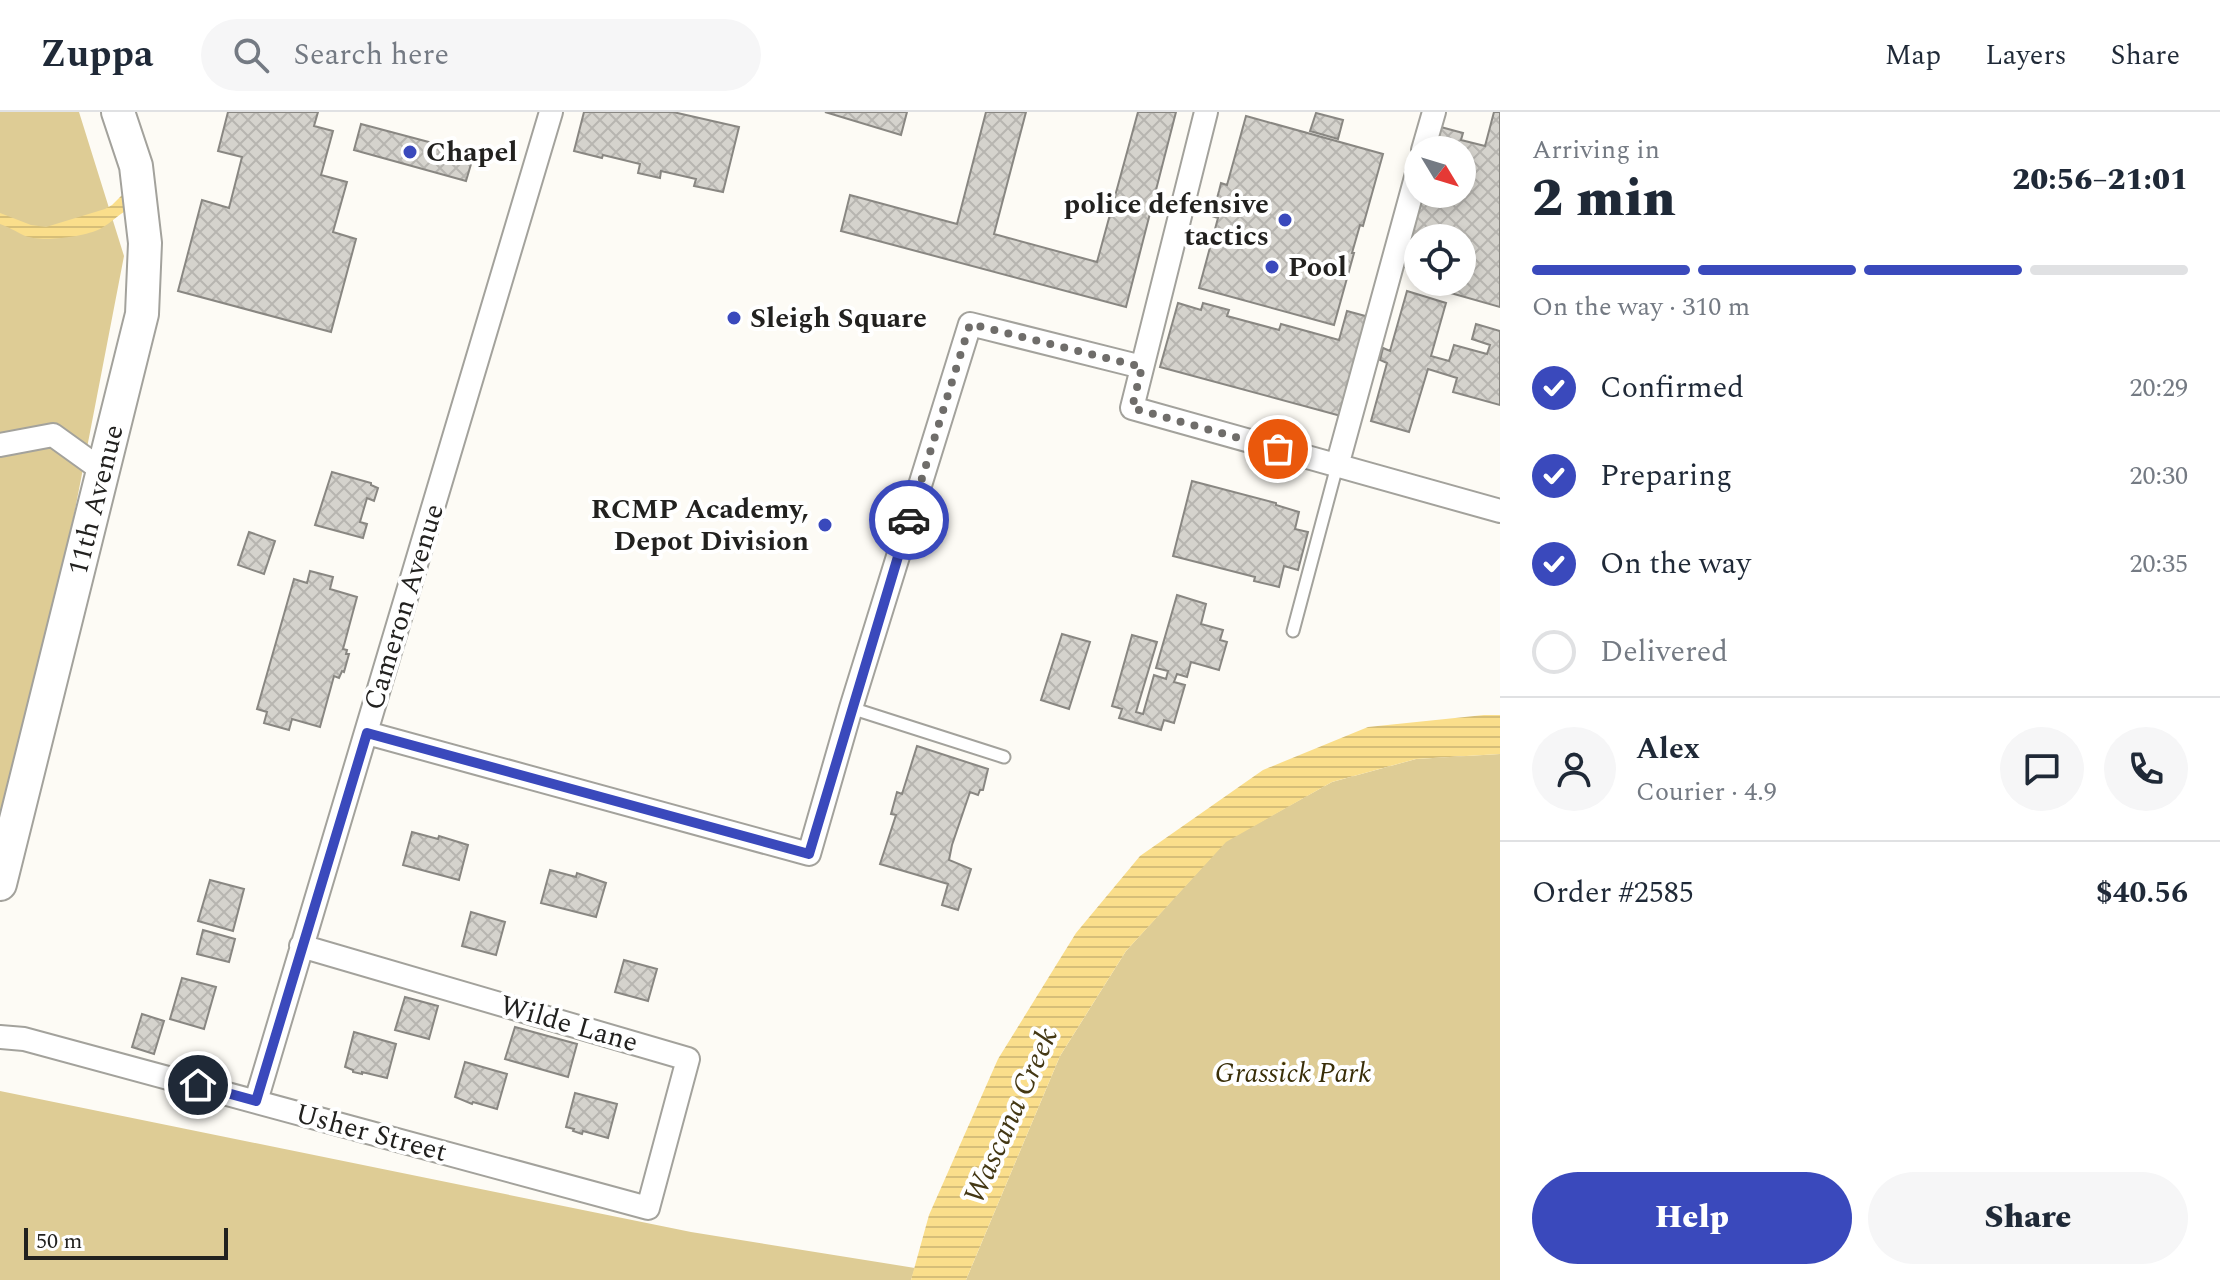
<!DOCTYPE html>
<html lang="en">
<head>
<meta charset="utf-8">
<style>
	:root { --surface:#fff; --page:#f6f6f7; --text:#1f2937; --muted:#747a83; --line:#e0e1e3; --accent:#3a49bc }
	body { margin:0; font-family:Spectral,serif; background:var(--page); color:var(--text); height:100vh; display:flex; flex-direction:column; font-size:30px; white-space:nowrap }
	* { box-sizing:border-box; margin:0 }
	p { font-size:26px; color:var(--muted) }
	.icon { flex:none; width:44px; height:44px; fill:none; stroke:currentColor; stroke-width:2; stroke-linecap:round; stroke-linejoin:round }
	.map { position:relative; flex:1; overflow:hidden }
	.side { display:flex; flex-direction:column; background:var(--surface); width:720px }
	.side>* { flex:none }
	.needle { width:52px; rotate:128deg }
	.controls { position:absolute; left:1404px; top:24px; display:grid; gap:16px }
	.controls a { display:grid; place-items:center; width:72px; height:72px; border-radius:50%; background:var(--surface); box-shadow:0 4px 12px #0003; font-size:40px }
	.scale { position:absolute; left:24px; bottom:20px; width:204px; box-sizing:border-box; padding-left:8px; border:4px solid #22211f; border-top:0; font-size:22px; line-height:28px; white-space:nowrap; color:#22211f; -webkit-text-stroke:6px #fff; paint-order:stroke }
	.pin { position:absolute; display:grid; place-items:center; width:68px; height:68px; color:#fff; margin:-34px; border:4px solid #fff; border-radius:50%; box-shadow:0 2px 8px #0007 }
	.courier { position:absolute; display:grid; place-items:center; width:80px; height:80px; margin:-40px; border:6px solid #3a49bc; border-radius:50%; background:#fff; color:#222; box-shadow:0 2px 10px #0007 }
	.head em { font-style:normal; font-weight:800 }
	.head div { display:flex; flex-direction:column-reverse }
	.head { display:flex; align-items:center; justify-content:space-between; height:136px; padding:0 32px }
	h1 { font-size:52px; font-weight:800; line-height:60px }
	.bar { display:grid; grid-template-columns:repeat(4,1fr); gap:12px 8px; align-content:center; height:96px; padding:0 32px }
	.bar i { height:10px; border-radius:6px; background:var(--line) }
	.bar .current { background:var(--accent) }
	.bar p { grid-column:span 4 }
	.line { display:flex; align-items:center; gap:20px; padding:0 32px; border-top:2px solid var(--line) }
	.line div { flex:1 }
	.round { display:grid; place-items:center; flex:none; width:84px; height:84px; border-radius:42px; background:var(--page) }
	ol { padding:0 32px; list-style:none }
	li { display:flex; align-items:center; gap:24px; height:88px }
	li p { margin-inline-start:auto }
	li .icon { padding:8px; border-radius:50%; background:var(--accent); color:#fff; stroke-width:4 }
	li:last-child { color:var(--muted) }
	li i { width:44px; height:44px; border:4px solid var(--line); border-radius:50% }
	.action { display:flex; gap:16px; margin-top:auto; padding:16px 32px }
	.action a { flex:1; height:92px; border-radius:48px; background:var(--accent); color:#fff; font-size:32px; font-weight:800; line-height:92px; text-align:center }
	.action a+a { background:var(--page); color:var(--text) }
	header { display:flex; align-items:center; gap:48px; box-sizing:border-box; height:112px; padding:0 40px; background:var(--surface); border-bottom:2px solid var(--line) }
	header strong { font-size:38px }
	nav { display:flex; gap:44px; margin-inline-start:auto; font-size:28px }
	.search { width:560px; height:72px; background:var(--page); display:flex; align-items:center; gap:20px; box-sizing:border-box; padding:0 28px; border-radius:44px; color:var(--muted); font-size:30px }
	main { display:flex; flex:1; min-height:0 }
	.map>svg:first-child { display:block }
</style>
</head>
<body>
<header>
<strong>Zuppa</strong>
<div class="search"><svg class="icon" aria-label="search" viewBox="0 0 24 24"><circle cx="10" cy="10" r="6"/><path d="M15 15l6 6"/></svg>Search here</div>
<nav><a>Map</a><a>Layers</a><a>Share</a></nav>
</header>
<main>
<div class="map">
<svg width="1500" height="1168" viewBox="0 0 1500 1168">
	<defs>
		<pattern id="water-rules" width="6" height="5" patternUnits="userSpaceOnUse" patternTransform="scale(2)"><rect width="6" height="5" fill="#fade8b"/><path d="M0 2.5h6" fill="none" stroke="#d6be78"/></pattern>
		<pattern id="building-cross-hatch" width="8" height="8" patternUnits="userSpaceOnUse" patternTransform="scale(2)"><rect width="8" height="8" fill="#d5d3cd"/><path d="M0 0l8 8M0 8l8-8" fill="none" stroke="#b7b5b0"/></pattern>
	</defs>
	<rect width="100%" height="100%" fill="#fdfbf5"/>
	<path fill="#decc95" d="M0,0H79L124,144L75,398L6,693L0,708Z
		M1500,642V1168H966L1060,944L1126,839L1226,729L1332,670L1416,647Z
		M0,979L691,1120L915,1156L911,1168H0Z"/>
	<path fill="url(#water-rules)" d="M126,79L132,95C120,101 111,111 100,117C83,125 40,131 23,123C15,119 9,115 0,112V101L31,113L46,115L105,97L112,93Z
		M1484,603H1500V642L1416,647L1332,670L1226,730L1126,839L1060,944L966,1168H911L929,1103L998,947L1076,821L1140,744L1263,658L1368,615Z"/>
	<path fill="url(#building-cross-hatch)" stroke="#898782" stroke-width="2" d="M228,0H318L314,14L333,19L321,63L347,70L333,120L356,127L331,220L178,179L202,88L229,96L242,45L218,39Z
		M584,0H673L739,15L723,80L694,74L696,67L661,59L660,66L638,61L640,52L603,43L602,46L574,39Z
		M825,0H907L901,23Z
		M986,0H1026L994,122L1097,150L1138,0H1176L1126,195L841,119L850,83L957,112Z
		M1494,0H1500V195L1419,172L1420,170H1462V126H1418V159L1398,153L1418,82H1462V38H1430L1437,14L1463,21L1461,28L1485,34Z
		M1316,1L1343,8L1338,27L1310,19Z
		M1246,4L1383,42L1363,114L1360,113L1352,141H1354L1334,213L1199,176L1218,106L1212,104L1219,79L1221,71L1227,73Z
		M361,12L474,42L466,69L354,38Z
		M1407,179L1446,191L1431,244L1449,249L1454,233L1487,242L1490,233L1472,227L1476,212L1500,219V293L1453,280L1457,266L1428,257L1409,320L1371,309L1387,251L1380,248L1383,236L1390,239Z
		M1178,191L1201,198L1203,191L1229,198L1227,204L1279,218L1281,212L1339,228L1347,199L1369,205L1341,304L1160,255Z
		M332,360L371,371V373L378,376L374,389L367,386L360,410L367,412L363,426L315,413Z
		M1192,369L1276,391V393L1299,400L1295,417L1308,420L1298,458L1284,454L1279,475L1254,469L1255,465L1173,444Z
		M249,420L275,429L264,462L238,453Z
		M310,459L333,465L330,477L357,485L343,537L347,538L346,542H349L344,560L342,559L339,566L334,564L320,615L292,607L289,618L264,611L267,600L257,597L294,467L307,471Z
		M1177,483L1206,492L1201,512L1223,518L1220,528L1227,530L1219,558L1191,550L1187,565L1177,562L1174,570L1185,573L1174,611L1164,608L1161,618L1119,606L1122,597L1112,594L1132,523L1157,530L1136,600L1143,602L1154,563L1166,567L1168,559L1156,556Z
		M1062,522L1090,530L1069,597L1041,588Z
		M917,634L988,657L983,678H980L978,683L970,680L952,733L949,748L971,757L958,798L942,793L948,772L880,752L896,703L891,702L897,680L902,682Z
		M412,720L438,727L439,724L468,733L459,768L403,753Z
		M550,758L576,765L577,761L606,771L596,805L541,791Z
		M210,768L244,777L233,819L198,809Z
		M471,800L505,810L496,843L462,834Z
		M203,818L235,827L229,850L197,842Z
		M624,848L657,857L648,889L615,880Z
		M182,866L216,875L204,917L170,907Z
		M405,885L438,894L429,927L395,918Z
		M142,902L164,909L154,942L132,935Z
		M515,915L577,932L568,965L505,947Z
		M354,920L396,932L387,966L362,960V962L353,960V958L345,955Z
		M465,950L507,962L497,997L473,990L472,992L455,985Z
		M575,981L617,992L608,1026L583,1019L582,1022L573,1019L574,1017L566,1015Z"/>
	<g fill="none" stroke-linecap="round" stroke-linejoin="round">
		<defs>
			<path id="lane" d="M1293,519L1337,354
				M851,596L1004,645"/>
			<path id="street" d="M1206,0L1132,296L1500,399
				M1423,38L1434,0
				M0,333L53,323L103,359
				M1337,354L1418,58
				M367,621L809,742L851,596L970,212L1142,255
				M0,925L24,927L648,1096L688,947L301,834
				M256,989L551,0"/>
			<g id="secondary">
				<path id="s1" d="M0,772L142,202L145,131L136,54L118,0"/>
			</g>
		</defs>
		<use href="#lane" stroke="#a3a29c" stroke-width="15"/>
		<use href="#street" stroke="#a3a29c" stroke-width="26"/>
		<use href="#secondary" stroke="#a3a29c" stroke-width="36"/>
		<use href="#lane" stroke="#fff" stroke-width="11"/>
		<use href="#street" stroke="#fff" stroke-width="22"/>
		<use href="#secondary" stroke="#fff" stroke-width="32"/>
	</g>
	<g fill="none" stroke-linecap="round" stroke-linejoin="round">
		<path stroke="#6f6d6a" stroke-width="8" stroke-dasharray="0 14.4" d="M909,408L970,212L1142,255L1132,296L1278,337"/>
		<path stroke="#3a49bc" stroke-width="10" d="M198,973L256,989L367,621L809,742L909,408"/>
	</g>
	<g fill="#3a49bc" stroke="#fff" stroke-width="3">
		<circle cx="410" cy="40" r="8"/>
		<circle cx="1285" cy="108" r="8"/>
		<circle cx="1272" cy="155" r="8"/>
		<circle cx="734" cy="206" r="8"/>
		<circle cx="825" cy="413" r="8"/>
	</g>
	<g text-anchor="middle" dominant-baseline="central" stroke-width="8" stroke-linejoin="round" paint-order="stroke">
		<g font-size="28" font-weight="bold" fill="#22211f" stroke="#fff" text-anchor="start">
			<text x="426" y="40">Chapel</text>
			<text x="1269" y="92" text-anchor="end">police defensive<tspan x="1269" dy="32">tactics</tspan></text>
			<text x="1288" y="155">Pool</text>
			<text x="750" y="206">Sleigh Square</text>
			<text x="809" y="397" text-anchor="end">RCMP Academy,<tspan x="809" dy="32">Depot Division</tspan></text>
		</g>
		<g font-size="28" fill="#22211f" stroke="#fff">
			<text stroke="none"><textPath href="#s1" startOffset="396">11th Avenue</textPath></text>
			<text transform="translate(404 495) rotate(-73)">Cameron Avenue</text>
			<text transform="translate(569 912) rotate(16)">Wilde Lane</text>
			<text transform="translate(371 1021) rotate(15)">Usher Street</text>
		</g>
		<g font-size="28" font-style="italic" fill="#392e08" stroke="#fff">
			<text x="1293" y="961">Grassick Park</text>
		</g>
		<g font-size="30" font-style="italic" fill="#443814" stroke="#fff">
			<text transform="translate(1011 1004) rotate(-66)">Wascana Creek</text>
		</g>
	</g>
</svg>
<div class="controls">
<a><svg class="needle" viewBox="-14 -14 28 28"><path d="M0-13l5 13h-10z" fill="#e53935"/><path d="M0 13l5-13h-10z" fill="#747a83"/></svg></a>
<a><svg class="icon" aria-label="locate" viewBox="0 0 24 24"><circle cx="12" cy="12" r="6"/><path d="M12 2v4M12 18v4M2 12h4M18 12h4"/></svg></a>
</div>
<div class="scale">50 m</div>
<div class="pin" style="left:1278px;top:337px;background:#ea580c"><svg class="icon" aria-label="bag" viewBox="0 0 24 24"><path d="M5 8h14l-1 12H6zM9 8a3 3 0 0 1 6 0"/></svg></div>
<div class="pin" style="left:198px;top:973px;background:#1f2937"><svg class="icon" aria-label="home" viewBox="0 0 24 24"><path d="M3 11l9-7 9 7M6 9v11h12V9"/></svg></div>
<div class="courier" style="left:909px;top:408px"><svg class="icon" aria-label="car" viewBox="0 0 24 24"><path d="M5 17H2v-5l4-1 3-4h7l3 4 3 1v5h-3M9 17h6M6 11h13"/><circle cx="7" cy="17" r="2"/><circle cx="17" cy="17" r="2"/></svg></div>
</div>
<section class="side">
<div class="head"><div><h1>2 min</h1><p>Arriving in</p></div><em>20:56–21:01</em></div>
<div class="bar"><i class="current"></i><i class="current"></i><i class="current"></i><i></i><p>On the way · 310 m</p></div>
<ol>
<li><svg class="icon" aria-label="check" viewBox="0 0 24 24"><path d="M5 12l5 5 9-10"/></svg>Confirmed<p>20:29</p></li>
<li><svg class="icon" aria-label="check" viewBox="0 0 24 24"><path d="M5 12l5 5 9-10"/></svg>Preparing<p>20:30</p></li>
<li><svg class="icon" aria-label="check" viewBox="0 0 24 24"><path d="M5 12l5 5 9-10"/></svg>On the way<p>20:35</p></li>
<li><i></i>Delivered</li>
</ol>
<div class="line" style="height:144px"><a class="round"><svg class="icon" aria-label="person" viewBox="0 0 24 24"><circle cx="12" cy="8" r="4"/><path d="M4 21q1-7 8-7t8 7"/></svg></a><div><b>Alex</b><p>Courier · 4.9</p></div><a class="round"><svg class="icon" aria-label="chat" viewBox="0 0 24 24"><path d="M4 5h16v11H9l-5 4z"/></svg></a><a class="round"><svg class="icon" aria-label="phone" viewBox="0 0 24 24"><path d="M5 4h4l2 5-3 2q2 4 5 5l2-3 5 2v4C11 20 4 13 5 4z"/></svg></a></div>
<div class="line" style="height:104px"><div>Order #2585</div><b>$40.56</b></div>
<div class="action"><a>Help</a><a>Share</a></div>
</section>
</main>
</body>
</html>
